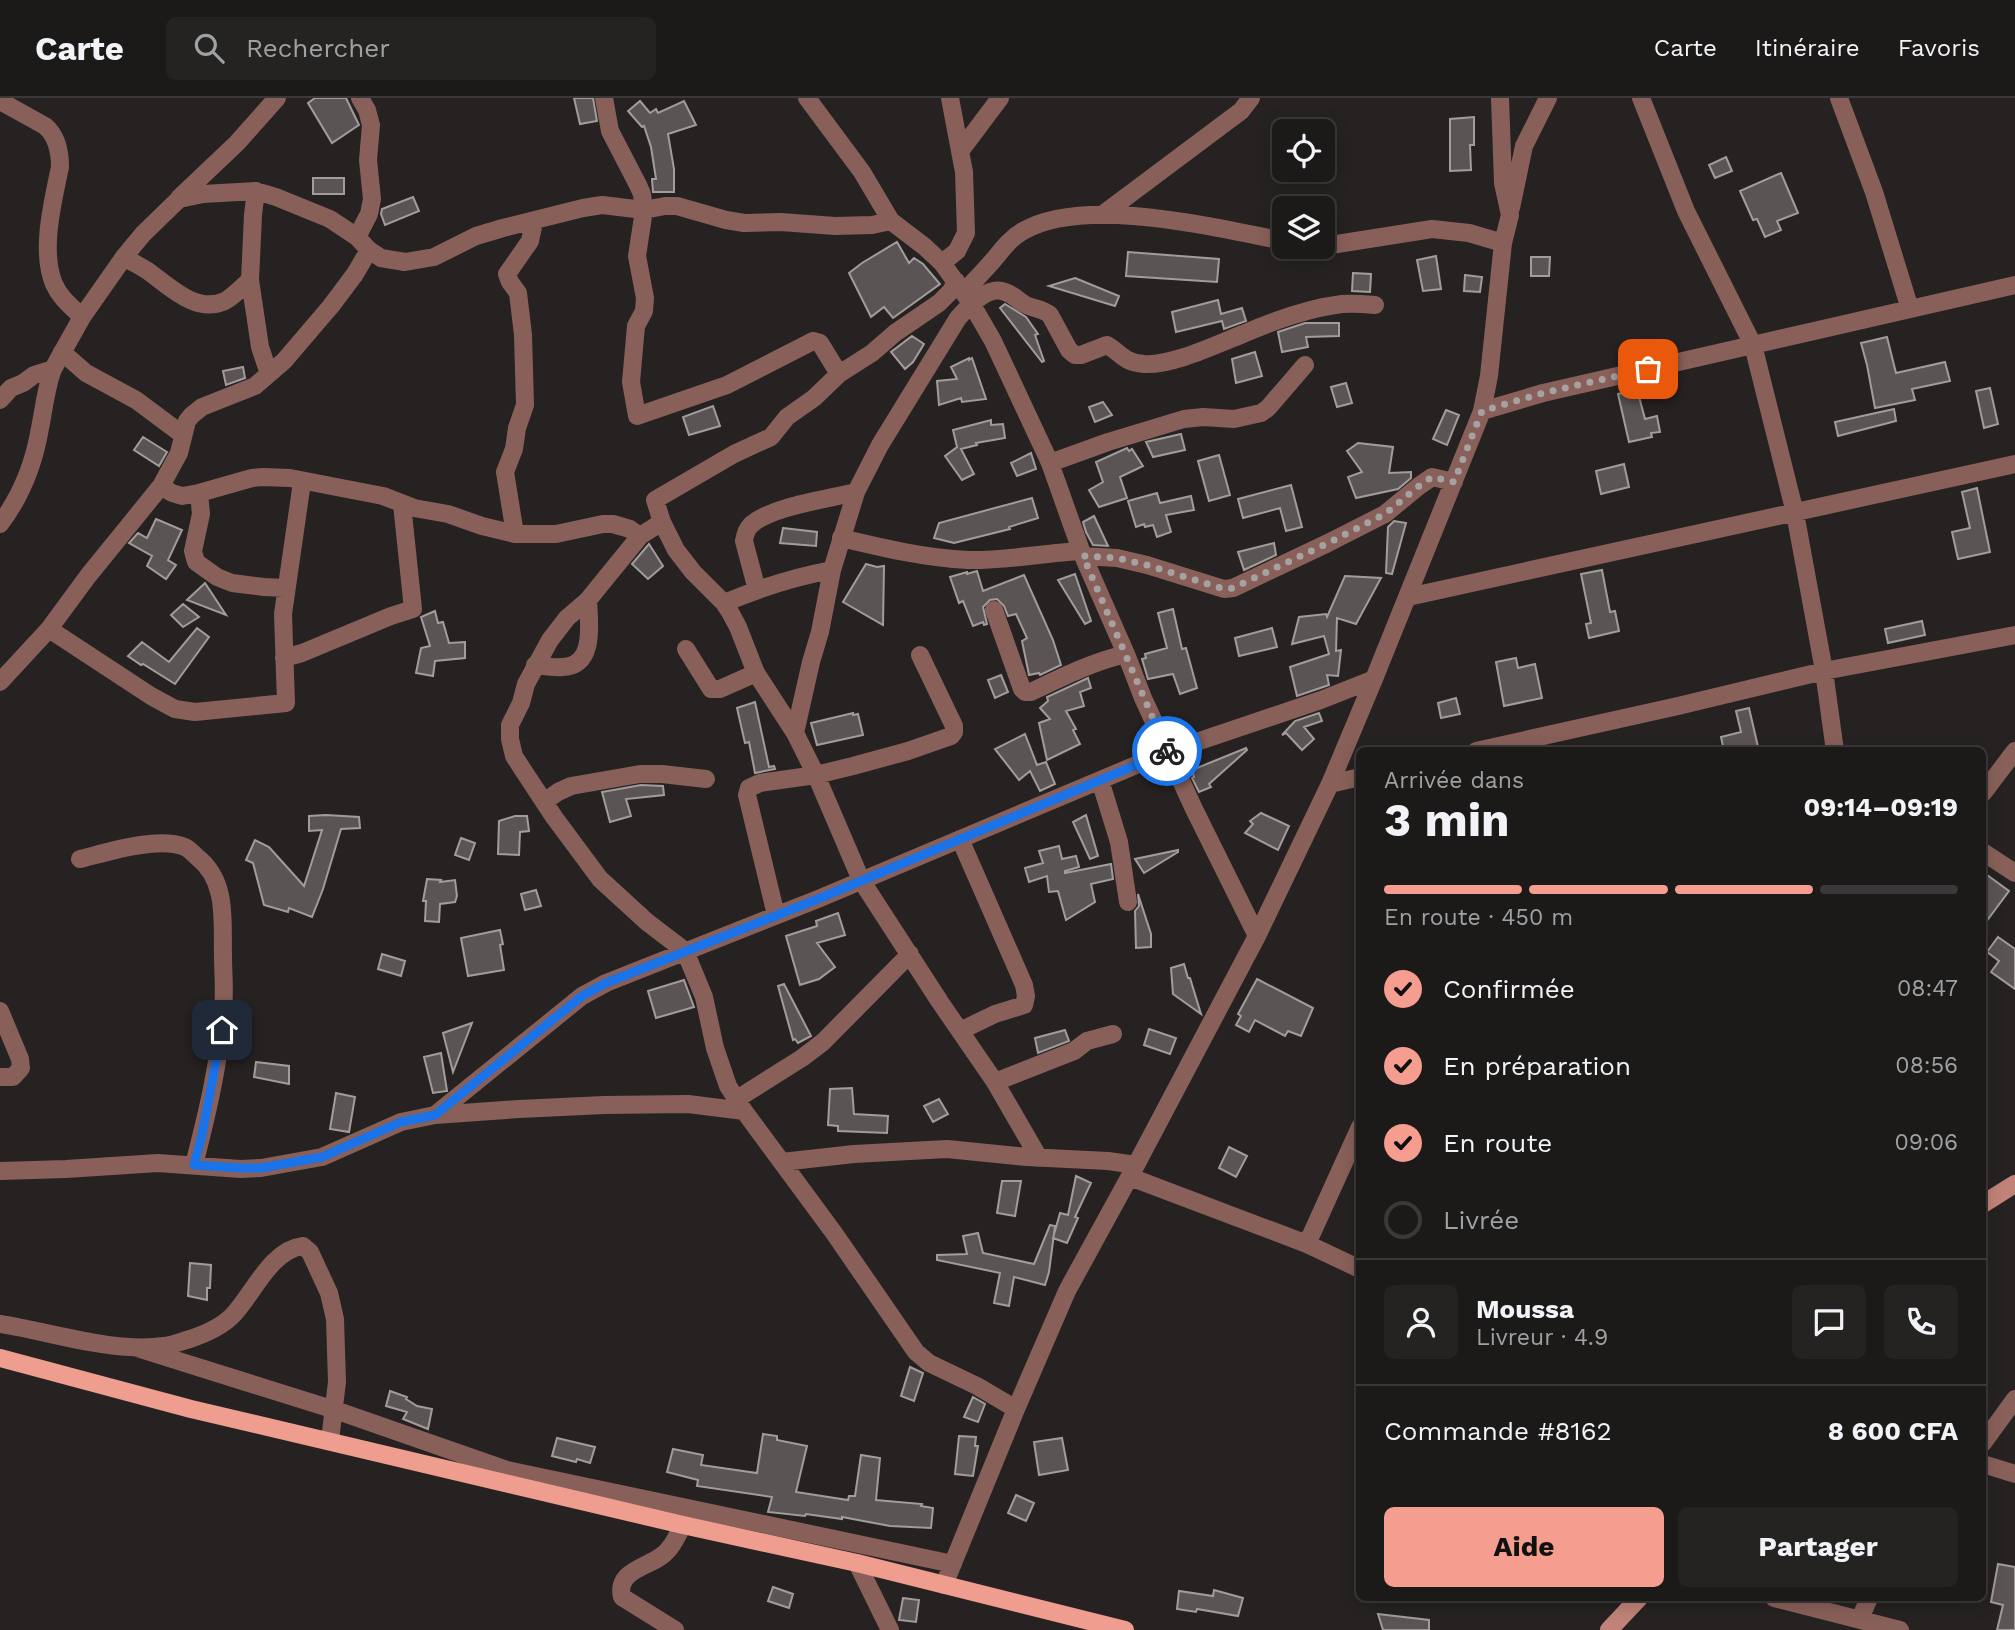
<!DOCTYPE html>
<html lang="fr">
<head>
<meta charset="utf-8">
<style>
	:root { --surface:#1c1a19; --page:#252322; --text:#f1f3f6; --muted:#a0a1a2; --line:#3a3838; --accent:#f59d8e }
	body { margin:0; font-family:"Work Sans",sans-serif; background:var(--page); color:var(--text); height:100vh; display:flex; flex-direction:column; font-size:26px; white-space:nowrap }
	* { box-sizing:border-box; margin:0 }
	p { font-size:23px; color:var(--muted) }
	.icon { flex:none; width:38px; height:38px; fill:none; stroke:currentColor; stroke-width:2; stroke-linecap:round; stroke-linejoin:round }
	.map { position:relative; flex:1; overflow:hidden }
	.side { position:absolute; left:1356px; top:649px; width:630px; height:854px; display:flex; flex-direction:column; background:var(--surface); border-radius:10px; box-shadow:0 4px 18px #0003,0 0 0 2px var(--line) }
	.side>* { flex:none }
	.controls { position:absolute; left:1272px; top:21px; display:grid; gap:14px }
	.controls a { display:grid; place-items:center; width:63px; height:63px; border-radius:10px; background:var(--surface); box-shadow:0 4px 18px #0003,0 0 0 2px var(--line); font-size:35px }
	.pin { position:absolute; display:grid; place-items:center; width:60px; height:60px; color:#fff; margin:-30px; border-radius:14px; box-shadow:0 4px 10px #0006 }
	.courier { position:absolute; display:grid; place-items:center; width:70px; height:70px; margin:-35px; border:5px solid #1a73e8; border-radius:50%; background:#fff; color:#222; box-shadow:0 2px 9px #0007 }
	.head em { font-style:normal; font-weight:700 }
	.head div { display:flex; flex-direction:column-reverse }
	.head { display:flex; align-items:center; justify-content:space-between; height:119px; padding:0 28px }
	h1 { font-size:46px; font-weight:700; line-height:52px }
	.bar { display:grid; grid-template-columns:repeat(4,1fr); gap:10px 7px; align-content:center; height:84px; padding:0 28px }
	.bar i { height:9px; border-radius:5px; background:var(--line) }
	.bar .on { background:var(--accent) }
	.bar p { grid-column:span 4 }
	.line { display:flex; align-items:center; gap:18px; padding:0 28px; border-top:2px solid var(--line) }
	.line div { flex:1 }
	.round { display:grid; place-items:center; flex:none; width:74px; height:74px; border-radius:10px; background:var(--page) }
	ol { padding:0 28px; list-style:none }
	li { display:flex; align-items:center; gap:21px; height:77px }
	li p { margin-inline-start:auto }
	li .icon { padding:7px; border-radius:50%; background:var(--accent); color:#111; stroke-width:4 }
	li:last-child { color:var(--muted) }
	li i { width:38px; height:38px; border:4px solid var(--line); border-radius:50% }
	.cta { display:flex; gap:14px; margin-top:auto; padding:14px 28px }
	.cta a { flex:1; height:80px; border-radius:10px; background:var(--accent); color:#111; font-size:28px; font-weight:700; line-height:80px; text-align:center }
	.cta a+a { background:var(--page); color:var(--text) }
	header { display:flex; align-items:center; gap:42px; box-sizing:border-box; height:98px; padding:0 35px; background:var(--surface); border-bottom:2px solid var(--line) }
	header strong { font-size:33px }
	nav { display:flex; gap:38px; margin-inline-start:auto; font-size:24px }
	.search { width:490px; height:63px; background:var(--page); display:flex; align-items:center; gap:18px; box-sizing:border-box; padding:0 24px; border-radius:10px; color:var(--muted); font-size:26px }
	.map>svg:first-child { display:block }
</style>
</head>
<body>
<header>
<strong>Carte</strong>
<div class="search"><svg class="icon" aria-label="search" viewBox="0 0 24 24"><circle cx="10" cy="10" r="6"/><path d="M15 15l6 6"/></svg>Rechercher</div>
<nav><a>Carte</a><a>Itinéraire</a><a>Favoris</a></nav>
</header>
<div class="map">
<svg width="2015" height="1532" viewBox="0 0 2015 1532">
	<rect width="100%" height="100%" fill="#262221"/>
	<path fill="#5a5554" stroke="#a29c9b" stroke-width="2" d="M315,0H346L359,27L332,45L308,5Z
		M574,0H593L597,23L580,26Z
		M640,3L650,15L656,11L658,15L684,3L696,27L668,36L674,71V94H653L652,81H656L651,49L644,28L642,29L628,13Z
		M1474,19V47H1470L1471,72L1450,73V21Z
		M1726,59L1732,73L1715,80L1709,67Z
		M1781,75L1798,115L1777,123L1781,132L1765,139L1757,121L1753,122L1740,93Z
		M313,80H344V96H313Z
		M413,99L419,113L385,127L381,116L382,111Z
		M897,144L909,165L914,160L923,166L940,186L893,220L884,209L871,219L849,175L862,165Z
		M1128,154L1219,161L1217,184L1126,178Z
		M1436,158L1441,191L1423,193L1417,162Z
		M1531,159H1550L1549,178H1531Z
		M1353,175L1371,176L1370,194L1352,193Z
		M1465,177L1482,179L1480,194L1464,193Z
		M1075,180L1119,198L1115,208L1049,188Z
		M1218,202L1221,216L1242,210L1246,223L1224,231L1222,223L1176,234L1172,214Z
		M1005,206L1026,219L1038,236L1035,237L1044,263L1042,264L1000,210Z
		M1305,225H1339V238L1306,239L1308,249L1282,254L1278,234Z
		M912,238L924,246L913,264L905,271L891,254Z
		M1887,239L1896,275L1945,264L1950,283L1912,291L1915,302L1875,310L1867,267L1861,245Z
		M1255,254L1262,278L1236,285L1232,261Z
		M969,260V262L972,260L986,301L962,304L961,300L939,307L937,283L957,281L951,269Z
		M243,269L245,280L226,287L223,273Z
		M1346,285L1352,305L1337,309L1331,289Z
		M1990,290L1998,326L1984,330L1976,293Z
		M1637,291L1645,321L1657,318L1660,334L1651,335L1652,339L1629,344L1618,296Z
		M1103,304L1112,317L1095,324L1089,309Z
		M713,308L720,328L689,337L683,319Z
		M1894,311L1896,323L1838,338L1835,324Z
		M1446,312L1459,317L1447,347L1433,341Z
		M991,322V327L1003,326L1005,340L976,345L977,347L961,351L974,376L962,382L945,358L957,349L953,332Z
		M1181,336L1185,352L1153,359L1146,344Z
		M143,339L167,354L159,368L134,352Z
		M1358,345L1393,349L1389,375L1411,374V380L1398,391L1356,400L1348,379L1362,374L1347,353Z
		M1127,350L1129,353L1132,351L1143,368L1120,379L1127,400L1099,409L1089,392L1103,384L1096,364Z
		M1031,355L1036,371L1017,378L1011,365Z
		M1219,357L1230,397L1209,403L1198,363Z
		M1624,366L1629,389L1601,396L1596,373Z
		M1291,387L1302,429L1286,433L1280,410L1243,420L1238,401Z
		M1977,390L1990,454L1958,461L1952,434L1970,430L1962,394Z
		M1157,395L1160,405L1191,398L1194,412L1166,417L1171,434L1157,439L1153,427L1145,429L1144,426L1136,429L1128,403Z
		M1032,400L1038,420L1009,429L1010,431L954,445L934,440L939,425Z
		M1094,418L1108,448L1093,447L1086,434L1083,424Z
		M156,421L182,432L168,462L176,467L166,481L147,468L152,458L129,445L138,435L147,440Z
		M1394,423L1406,425L1392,476L1386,475L1388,429Z
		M783,430L817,434L816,448L780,445Z
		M1274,445L1276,457L1244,472L1238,454Z
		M649,446L663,468L648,481L632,466Z
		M866,466L877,469L884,468L883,527L843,504Z
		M1602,472L1610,514L1615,513L1619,533L1589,540L1586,526L1591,525L1581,476Z
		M977,473L983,493L1024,477L1053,542L1061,567L1040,577L1039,575L1029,577L1022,543L1027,540L1016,516L1008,518L1004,508L997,501L990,502L983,509L987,526L984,527L983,524L973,528L963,503L959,505L950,479L967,474V476Z
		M1075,476L1091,523L1085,526L1058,482Z
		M1345,478L1381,480L1356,526L1337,520L1336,553L1341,552L1338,578L1327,577L1329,587L1297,598L1290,569L1329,556L1324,538L1292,546L1299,519L1326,516L1327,519Z
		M205,485L226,517L187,502Z
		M183,506L199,519L183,529L171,517Z
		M1173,511L1182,551L1186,550L1197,590L1180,596L1173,576L1148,581L1142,561L1146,560L1145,556L1167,550L1158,515Z
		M435,513L438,525L443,524L449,545L465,544V560L435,563L433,578L416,575L421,550L430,548L421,519Z
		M1922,523L1925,537L1888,545L1885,531Z
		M197,530L209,539L175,586L143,566L141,567L128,558L142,544L169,564Z
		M1272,530L1277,549L1239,558L1235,540Z
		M1516,560L1518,570L1535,566L1542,600L1504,608L1496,564Z
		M1001,577L1008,594L995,600L988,582Z
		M1088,580L1091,590L1080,594L1084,608L1066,613L1076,631L1073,632L1080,646L1047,662L1039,625L1050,621L1040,610L1048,603L1047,599Z
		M1456,600L1460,616L1441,620L1438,605Z
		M755,604L769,669L774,668L775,671L755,675L749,644L745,645L737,610Z
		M1749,610L1759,653H1724L1721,639L1741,634L1736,613Z
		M853,615V617L858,616L863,637L817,647L811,625Z
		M1319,615L1322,623L1304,629L1314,641L1302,652L1286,635L1282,637L1295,623Z
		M1025,636L1037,667L1046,664L1055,686L1040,693L1030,673L1019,682L995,651Z
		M1246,650L1247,652L1209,686L1211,689L1199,694L1192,680L1194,679L1192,672Z
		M641,687L663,688L664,697L626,701L631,718L610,724L602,694Z
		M1261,715L1289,728L1278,752L1245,735L1253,726L1250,723Z
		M326,717L359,719L360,730L341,731L323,791L312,819L289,810L288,814L264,807L253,765L246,762L255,742L269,749L304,788L322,732L309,733V718Z
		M1086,717L1098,758L1090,761L1073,724Z
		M515,718H527L529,733L520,734L519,757L498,756L499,723Z
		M461,740L475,745L469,762L455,757Z
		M1059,748L1062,761L1076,758L1079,769L1065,773V775L1111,766L1113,781L1091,786L1095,804L1066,822L1058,793L1049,794L1047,778L1029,784L1025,770L1043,765L1039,753Z
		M1178,752V754L1144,775L1135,761Z
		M1983,774L2009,793L1983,828Z
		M427,781L441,782L440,784L455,782L457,798L455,804L440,806L439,824L425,823L426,803H423Z
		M536,792L541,808L525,812L521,796Z
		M1138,796L1151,836V849L1136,850L1135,813L1139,808Z
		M838,815L845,837L817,845L835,869L819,881L800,887L786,838L817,828L816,823Z
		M500,832L503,846L500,847L504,872L468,878L461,840Z
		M1998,839L2015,851V891L1991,874L1999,863L1987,854Z
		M382,856L405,863L401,878L378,871Z
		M1184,866L1188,880H1190L1201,916L1173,896L1171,870Z
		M1257,881L1313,910L1301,938L1288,933L1285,938L1255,922L1249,934L1236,927L1241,918L1238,916Z
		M684,882L694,909L656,920L648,893Z
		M784,886L811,938L798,945L795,941L793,942L778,888Z
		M472,925L453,974L443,935Z
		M1149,931L1176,940L1170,956L1144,947Z
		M1065,932L1069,943L1038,955L1035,940Z
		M441,955L447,993L433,995L424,959Z
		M256,964L289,968V986L254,979Z
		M852,990L854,1016L888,1018L887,1035L838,1033V1028L828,1027L830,991Z
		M336,995L355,999L349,1034L330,1031Z
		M939,1001L948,1016L933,1024L924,1008Z
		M1229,1049L1247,1058L1236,1079L1219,1070Z
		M1076,1078L1091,1085L1075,1119L1078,1120L1067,1145L1053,1140L1060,1115L1068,1117Z
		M1002,1083H1021L1015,1118L997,1115Z
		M1050,1127L1055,1128L1049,1174L1045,1187L1014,1179L1009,1208L994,1205L1000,1175L937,1162V1157L967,1156L963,1138L978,1135L983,1155L1034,1166Z
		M190,1165L211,1167L210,1190H207V1202L188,1198Z
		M910,1269L923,1275L914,1303L901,1298Z
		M390,1293L407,1299L406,1301L417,1308L432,1311L428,1331L403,1321L407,1314L386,1308Z
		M973,1299L985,1306L978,1324L964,1319Z
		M763,1336L777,1338V1342L807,1348L796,1394L848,1402L849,1398H855L861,1357L880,1360L876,1402L922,1406L921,1408L933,1410L931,1430L890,1428L842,1419V1421L806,1416L805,1418L768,1414L772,1399L697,1388L698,1382L667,1374L673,1351L703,1357L701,1367L757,1375Z
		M959,1338L976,1339L975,1348H978L973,1378L955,1376Z
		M557,1340L595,1349L590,1365L577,1361L576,1364L552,1358Z
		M1062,1340L1068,1372L1039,1377L1034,1344Z
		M1016,1397L1034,1405L1026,1423L1008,1415Z
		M1998,1466L2015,1469V1532H1997L2003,1507L1991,1504Z
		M773,1489L793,1496L789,1510L768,1503Z
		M1214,1492L1243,1500L1238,1518L1197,1511L1196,1514L1177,1511L1179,1493L1213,1498Z
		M903,1500L919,1502L916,1524L899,1522Z
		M1378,1516L1429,1522V1532H1383Z"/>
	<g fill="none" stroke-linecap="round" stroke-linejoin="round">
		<path stroke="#886059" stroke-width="18" d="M604,0L610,33L638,87L642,96L644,112L637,158L645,200L644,213L636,228L631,284L637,318L727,287L813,243L820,245L839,276
			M807,0L862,74L891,123L925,149L942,165L971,205L993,243L1050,365L1083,458L1126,556L1143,600L1194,711L1257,838
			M1641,0L1686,113L1753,247L1795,415L1824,573L1835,653
			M1839,0L1874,94L1910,211
			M0,3L45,28C57,38 60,53 60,69C53,103 40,153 54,186C60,200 72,209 82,219
			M961,52L1000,0
			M179,100L237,45L277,0
			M1511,110L1524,48L1548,0
			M1102,117L1241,13L1251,0
			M357,139L369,116L372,101L368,62L371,27L367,12L360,0
			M1323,147L1337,146L1432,131L1469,135L1503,145
			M124,159C132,164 140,168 148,173C170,189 196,216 225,203C234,198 242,189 250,182L260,249L269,276
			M942,165L957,153L966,135L964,74L950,0
			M250,182L253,117L256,93
			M956,183L951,193L939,205L895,235L872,255L839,276L814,300L787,319L771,339L734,356L655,402L662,424L676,452L693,474L724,505L730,514L738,529L756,575L795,635L816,677L861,782L940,904L995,984L1039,1060
			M964,194C975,182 986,171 996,159C1004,149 1012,139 1023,133C1086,97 1215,130 1284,143
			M62,254L86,275L136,302L183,337
			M0,302L11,290L23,285L34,277L53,271L82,219L124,159L143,136L179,101L203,96L256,93L276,99L330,121L357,139L369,152L381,160L405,164L434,159L476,138L503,130L583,110L602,107L644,112L665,108H677L726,122L744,125L781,124L835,128L872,127L891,123
			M1482,313L1489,278L1503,145L1510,117L1503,85L1500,0
			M1050,365L1108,344L1184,321L1203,319L1234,321L1261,315L1268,310L1305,267
			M161,388L172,395L182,398L199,395L252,380L263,379L290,380L383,398L414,410L448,416L482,428L515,436H556L603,426H613L630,431L640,438
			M199,395L201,416L193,453L196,464L217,479L232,485L264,489L285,490
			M662,424L640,438L588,502L567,520L550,542L526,586L521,605L510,627V641L514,658L521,669L554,719L600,781L647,824L685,853L704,899L715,950L728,988L744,1013
			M0,426C22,397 34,366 40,330C44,311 46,289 53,271
			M515,436L505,374L514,351L517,330L525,307L523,237L518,195L510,184L507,176L530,143L534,124
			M841,440C883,450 925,460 968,462C1004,463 1044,455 1081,453
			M1083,458L1117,460L1147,467L1224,491L1233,490L1328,445L1385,416L1419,388L1432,379L1454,384
			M757,492L744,443C745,437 746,432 750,428C768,409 829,401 856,394
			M1408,499L2015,366
			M724,505C760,490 794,479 832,472
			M994,512L1022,591L1025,594H1031C1062,579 1092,564 1126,556
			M49,531L151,598L175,611L195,614L286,605L283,516L302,384
			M686,551L711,591H720L756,575
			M284,560L302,555L391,518L413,511L402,406
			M535,567C544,568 553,570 562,569C596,568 589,525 588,502
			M0,584L49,531L88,478L161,388L179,355L187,323L192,317L202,309L255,288L284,263L331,208L355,176L369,152
			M795,635L811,564L820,534L832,472L856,394L880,347L958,220C969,208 988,187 1005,194C1012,196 1018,202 1024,206C1033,211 1042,210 1050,217L1069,252L1075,257H1081L1107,247C1122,256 1123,264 1144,266C1172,268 1217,246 1243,236C1273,223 1309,210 1342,206C1353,205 1364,206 1375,207
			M1476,653L1678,608L1824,573L2015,537
			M1100,682L1119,744L1128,804
			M1330,686L1360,679
			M1983,695L2015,653
			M544,704L558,694L571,688L640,676H662L706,681
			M960,741L1024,887L1026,898L1024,907L995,916L960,933
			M1983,754L2015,775
			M80,761C108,754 158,738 185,749C189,751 194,756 197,759C228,783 222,823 223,857C223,875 225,893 223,911C220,963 207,1016 194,1067
			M776,817L747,697L749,690L760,685L816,677L853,668L908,653L951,638L954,634V628L920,557
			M0,913L20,961L21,970L13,979H0
			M995,984L1074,953L1087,943L1113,936
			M737,1001L802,960L823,944L910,856
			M435,1017L582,898L606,885L818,801L1167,654L1321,602L1374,581
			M1360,1029L1307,1146L1360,1171
			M782,1064L854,1056L947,1051L1027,1059L1108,1063L1136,1067
			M0,1073L66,1071L158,1065L240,1071L261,1070L322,1059L401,1024L435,1017L519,1011L604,1007L688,1006L744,1013L834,1135L916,1254L929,1265L977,1288L1016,1311
			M1130,1079L1307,1146
			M0,1226C52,1234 112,1255 164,1248C173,1247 182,1243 190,1241C205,1236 221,1229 232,1218C253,1197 270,1152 303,1148L310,1154L329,1195L335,1221L337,1284L330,1342
			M137,1250L335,1312L507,1372L953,1466
			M1983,1345L2015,1301
			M1983,1366L2015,1376
			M857,1465L890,1532
			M944,1487L1016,1311L1067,1193L1136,1067L1257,838L1330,686L1374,581L1482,313L1543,295L2015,187
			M1774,1500L1900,1532
			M1860,1521L1869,1500
			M675,1532L622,1499C616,1474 644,1470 660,1459C672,1451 677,1438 683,1427"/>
		<path stroke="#c18378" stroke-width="18" d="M1983,1106L2015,1086
			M1609,1532L1639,1500"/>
		<path stroke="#ee9d8f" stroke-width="18" d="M0,1260L191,1311L683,1427L857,1465L1125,1532"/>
	</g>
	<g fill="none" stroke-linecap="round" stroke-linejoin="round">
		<path stroke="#a6a2a2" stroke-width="7" stroke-dasharray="0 12.6" d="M1167,653L1083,458L1117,460L1147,467L1224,491L1233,490L1328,445L1385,416L1419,388L1432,379L1454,384L1482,313L1543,295L1648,271"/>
		<path stroke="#1a73e8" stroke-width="9" d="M222,932L202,1037L194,1067L240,1070H261L322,1059L401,1024L435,1017L582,898L606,885L818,801L1167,654V653"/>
	</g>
</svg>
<div class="controls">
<a><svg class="icon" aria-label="locate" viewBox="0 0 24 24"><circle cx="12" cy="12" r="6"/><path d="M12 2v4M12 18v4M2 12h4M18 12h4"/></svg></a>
<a><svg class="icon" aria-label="layers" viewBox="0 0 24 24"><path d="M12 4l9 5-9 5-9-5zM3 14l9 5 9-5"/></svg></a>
</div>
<div class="pin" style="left:1648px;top:271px;background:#ea580c"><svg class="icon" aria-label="bag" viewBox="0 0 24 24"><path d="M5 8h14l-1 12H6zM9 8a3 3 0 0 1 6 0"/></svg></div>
<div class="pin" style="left:222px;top:932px;background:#1f2937"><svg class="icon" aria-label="home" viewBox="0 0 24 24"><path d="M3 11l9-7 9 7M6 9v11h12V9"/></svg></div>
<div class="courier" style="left:1167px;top:653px"><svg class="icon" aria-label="bike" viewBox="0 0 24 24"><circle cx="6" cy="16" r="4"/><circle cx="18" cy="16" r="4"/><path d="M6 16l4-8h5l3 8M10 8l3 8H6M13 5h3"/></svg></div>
<section class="side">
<div class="head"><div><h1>3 min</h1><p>Arrivée dans</p></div><em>09:14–09:19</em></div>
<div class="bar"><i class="on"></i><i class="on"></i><i class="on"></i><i></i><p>En route · 450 m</p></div>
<ol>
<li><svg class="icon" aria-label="check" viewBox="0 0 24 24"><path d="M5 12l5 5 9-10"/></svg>Confirmée<p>08:47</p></li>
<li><svg class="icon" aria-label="check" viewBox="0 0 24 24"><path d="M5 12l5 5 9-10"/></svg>En préparation<p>08:56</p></li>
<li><svg class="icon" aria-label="check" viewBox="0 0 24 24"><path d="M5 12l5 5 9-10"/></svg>En route<p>09:06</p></li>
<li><i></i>Livrée</li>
</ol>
<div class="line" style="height:126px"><a class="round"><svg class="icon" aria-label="person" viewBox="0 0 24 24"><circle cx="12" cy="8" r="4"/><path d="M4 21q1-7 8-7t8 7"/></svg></a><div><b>Moussa</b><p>Livreur · 4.9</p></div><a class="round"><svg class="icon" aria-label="chat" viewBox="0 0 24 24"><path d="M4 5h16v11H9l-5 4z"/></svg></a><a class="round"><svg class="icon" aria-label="phone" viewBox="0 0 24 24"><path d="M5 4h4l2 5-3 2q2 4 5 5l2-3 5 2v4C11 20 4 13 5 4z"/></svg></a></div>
<div class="line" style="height:91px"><div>Commande #8162</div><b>8 600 CFA</b></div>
<div class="cta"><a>Aide</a><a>Partager</a></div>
</section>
</div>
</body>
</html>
